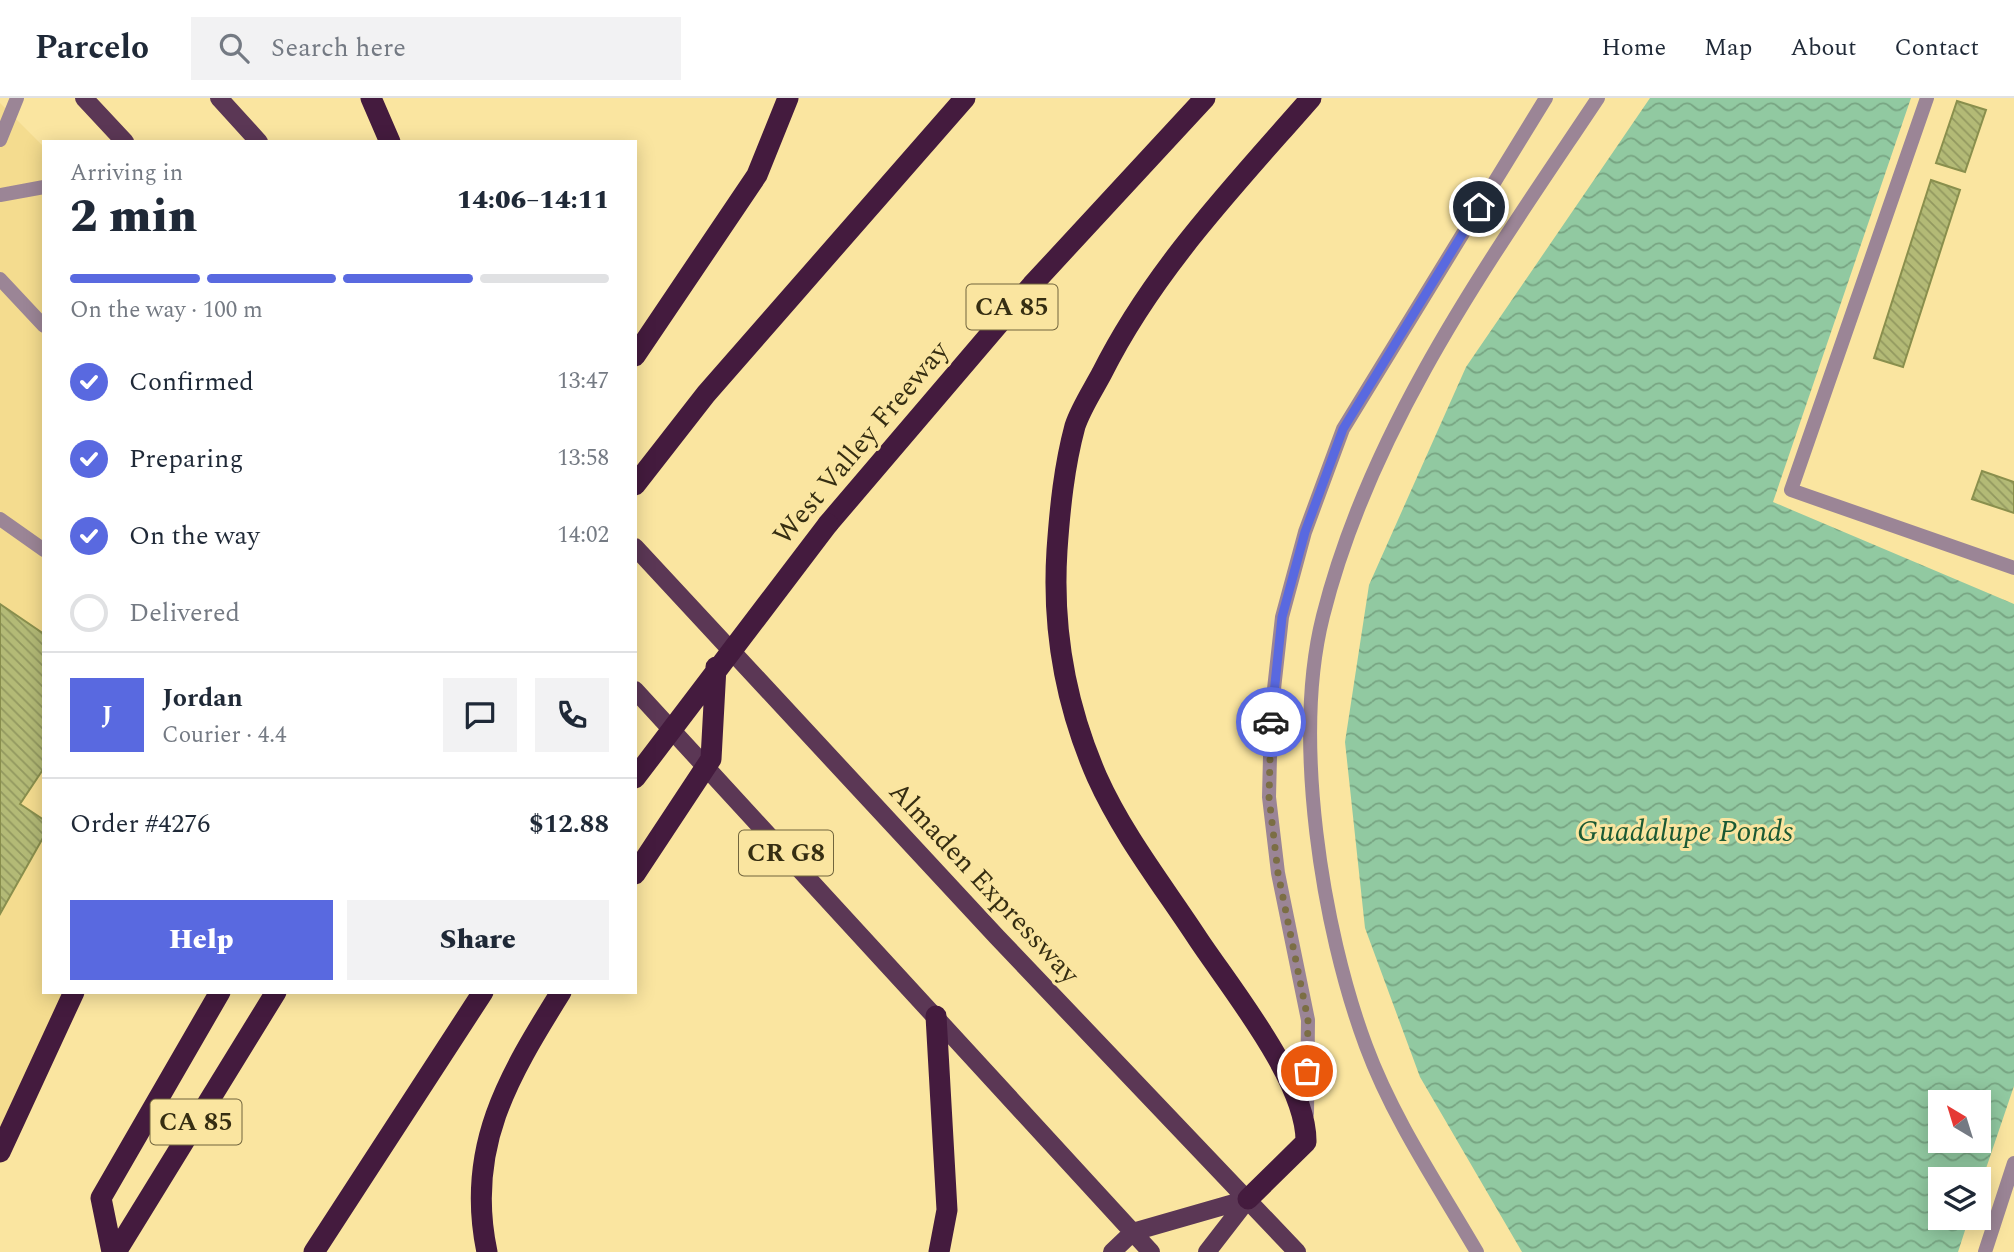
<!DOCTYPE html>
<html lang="en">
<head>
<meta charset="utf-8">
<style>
	:root { --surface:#fff; --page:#f2f2f3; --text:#1f2937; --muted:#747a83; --line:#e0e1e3; --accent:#5969e0 }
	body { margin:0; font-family:Spectral,serif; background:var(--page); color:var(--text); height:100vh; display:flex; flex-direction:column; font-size:26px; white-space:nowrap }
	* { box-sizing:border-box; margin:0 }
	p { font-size:23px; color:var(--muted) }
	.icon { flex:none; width:38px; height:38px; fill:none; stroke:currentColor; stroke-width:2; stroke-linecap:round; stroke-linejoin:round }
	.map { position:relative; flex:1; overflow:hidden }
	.sheet { position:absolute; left:42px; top:42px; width:595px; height:854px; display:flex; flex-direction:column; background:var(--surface); border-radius:0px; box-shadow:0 4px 18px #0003 }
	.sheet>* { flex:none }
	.needle { width:46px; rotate:322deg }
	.fabs { position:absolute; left:1928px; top:992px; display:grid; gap:14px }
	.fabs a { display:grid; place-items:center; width:63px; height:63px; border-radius:0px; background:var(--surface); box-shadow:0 4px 18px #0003; font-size:35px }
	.pin { position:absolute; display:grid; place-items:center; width:60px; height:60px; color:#fff; margin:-30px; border:4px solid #fff; border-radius:50%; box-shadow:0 2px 7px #0007 }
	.courier { position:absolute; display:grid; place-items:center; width:70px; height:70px; margin:-35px; border:5px solid #5969e0; border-radius:50%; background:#fff; color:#222; box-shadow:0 2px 9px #0007 }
	.summary em { font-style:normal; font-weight:800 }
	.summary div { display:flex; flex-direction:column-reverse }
	.summary { display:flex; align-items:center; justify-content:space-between; height:119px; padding:0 28px }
	h1 { font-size:46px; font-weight:800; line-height:52px }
	.bar { display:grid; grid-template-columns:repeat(4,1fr); gap:10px 7px; align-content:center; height:84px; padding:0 28px }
	.bar i { height:9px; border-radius:5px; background:var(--line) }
	.bar .on { background:var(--accent) }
	.bar p { grid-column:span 4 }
	.line { display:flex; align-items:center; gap:18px; padding:0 28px; border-top:2px solid var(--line) }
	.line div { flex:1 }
	.round { display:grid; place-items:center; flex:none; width:74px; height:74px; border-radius:0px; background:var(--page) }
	ol { padding:0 28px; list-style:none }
	li { display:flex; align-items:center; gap:21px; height:77px }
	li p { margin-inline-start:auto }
	li .icon { padding:7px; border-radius:50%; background:var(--accent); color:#fff; stroke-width:4 }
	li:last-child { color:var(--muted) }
	li i { width:38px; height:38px; border:4px solid var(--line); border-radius:50% }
	.button { display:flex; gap:14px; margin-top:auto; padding:14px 28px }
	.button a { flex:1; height:80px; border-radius:0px; background:var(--accent); color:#fff; font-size:28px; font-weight:800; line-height:80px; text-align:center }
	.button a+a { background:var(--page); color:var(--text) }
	header { display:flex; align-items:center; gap:42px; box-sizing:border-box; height:98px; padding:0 35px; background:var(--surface); border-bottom:2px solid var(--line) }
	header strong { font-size:33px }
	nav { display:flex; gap:38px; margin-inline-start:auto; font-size:24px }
	.search { width:490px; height:63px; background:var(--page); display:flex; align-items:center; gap:18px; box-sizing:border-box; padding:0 24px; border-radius:0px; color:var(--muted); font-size:26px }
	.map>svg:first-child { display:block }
</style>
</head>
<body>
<header>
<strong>Parcelo</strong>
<div class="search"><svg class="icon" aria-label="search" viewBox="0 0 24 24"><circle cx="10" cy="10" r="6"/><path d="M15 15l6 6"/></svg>Search here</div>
<nav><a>Home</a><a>Map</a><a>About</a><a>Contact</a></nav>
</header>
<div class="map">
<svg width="2014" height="1154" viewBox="0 0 2014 1154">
	<defs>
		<pattern id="water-waves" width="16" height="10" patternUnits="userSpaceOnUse" patternTransform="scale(1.75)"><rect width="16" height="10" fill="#91c9a1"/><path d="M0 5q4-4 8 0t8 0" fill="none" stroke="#77a482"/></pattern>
		<pattern id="building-back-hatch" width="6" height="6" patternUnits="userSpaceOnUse" patternTransform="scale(1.75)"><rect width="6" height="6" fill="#b3ba76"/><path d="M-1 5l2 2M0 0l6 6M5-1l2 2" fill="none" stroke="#92985f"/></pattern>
	</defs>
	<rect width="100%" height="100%" fill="#fae5a0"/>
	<path fill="#f4dc8f" d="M0,5L44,49V894H74L0,1054Z"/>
	<path fill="url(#water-waves)" fill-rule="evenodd" d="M1650,0H1911L1773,404L2014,506V988L1979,1091V1082H1941V1120H1969L1958,1154H1522L1420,979L1365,830L1345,644L1369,487L1466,269ZM1941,1004H1979V1043H1941Z"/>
	<path fill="url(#building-back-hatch)" stroke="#898f4d" stroke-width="2" d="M1957,3L1986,12L1965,74L1936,65Z
		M1931,82L1960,92L1903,269L1874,260Z
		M1982,373L2014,384V415L1972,401Z
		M0,506L44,536V670L20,706L44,722V738L0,816Z"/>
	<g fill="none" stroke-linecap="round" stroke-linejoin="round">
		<path stroke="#9b8596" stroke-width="14" d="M1927,0L1791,392L2014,470
			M0,42L17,0
			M0,97L44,89
			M0,181L44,228
			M0,421L44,452
			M1307,1016L1308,922L1278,775L1269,699L1271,618L1282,519L1305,434L1343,331L1546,0
			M1477,1154C1438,1087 1393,1021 1366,948C1322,830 1292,641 1323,518C1371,327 1490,162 1598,0
			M1985,1154L2014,1065"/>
		<path stroke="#5b3755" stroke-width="18" d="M84,0L125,44
			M219,0L259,44
			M635,449L997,839L1297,1154
			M635,592L1151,1154
			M1112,1154L1133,1134L1248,1101
			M1207,1154L1248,1101"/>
		<path stroke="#441b3e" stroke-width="21" d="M371,0L390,44
			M635,258L757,77L788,0
			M635,387L706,296L965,0
			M828,426L1032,187L1205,0
			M936,918L947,1112L939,1154
			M0,1054L74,894
			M1248,1101L1306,1044C1307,984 1232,892 1198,841C1164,789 1123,737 1097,679C1066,608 1052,530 1057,452C1060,410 1064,369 1075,328C1081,310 1093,292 1102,275C1154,171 1235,87 1311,0
			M112,1154L101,1100L220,894
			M116,1154L276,894
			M314,1154L483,894
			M487,1154C465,1050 508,979 561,894"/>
		<path stroke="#441b3e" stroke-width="21" d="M635,680L828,426
			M635,776L711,661L716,569"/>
	</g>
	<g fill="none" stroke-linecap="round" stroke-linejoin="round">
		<path stroke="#7b6e44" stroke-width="7" stroke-dasharray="0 12.6" d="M1271,624L1269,699L1278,775L1308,922L1307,973"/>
		<path stroke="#5969e0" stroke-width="9" d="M1271,624L1282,519L1305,434L1343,331L1479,109"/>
	</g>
	<g text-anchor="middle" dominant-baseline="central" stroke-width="6" stroke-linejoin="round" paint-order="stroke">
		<g fill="#fae5a0" stroke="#71653d" stroke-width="2">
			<rect x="966.5" y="186.5" width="91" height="45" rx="5"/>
			<rect x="739" y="732.5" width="94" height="45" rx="5"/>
			<rect x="150.5" y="1001.5" width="91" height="45" rx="5"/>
		</g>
		<g font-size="26" font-weight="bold" fill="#362e12">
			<text x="1012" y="209">CA 85</text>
			<text x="786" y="755">CR G8</text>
			<text x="196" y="1024">CA 85</text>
		</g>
		<g font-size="28" fill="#362e12" stroke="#fae5a0">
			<text transform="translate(861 345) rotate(-50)">West Valley Freeway</text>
			<text transform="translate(984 785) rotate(47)">Almaden Expressway</text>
		</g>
		<g font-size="30" font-style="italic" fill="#1b5934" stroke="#fae5a0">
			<text x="1685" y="734">Guadalupe Ponds</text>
		</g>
	</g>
</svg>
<div class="fabs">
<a><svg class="needle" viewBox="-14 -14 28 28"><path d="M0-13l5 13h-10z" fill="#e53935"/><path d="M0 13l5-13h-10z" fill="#747a83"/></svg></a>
<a><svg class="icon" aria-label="layers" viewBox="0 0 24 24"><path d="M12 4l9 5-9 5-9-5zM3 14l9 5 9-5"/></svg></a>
</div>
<div class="pin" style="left:1307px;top:973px;background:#ea580c"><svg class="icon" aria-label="bag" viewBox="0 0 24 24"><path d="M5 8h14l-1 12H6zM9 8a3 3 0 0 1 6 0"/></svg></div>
<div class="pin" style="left:1479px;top:109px;background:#1f2937"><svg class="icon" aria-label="home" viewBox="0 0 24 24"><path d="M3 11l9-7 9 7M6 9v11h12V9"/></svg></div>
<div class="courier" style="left:1271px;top:624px"><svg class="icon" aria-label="car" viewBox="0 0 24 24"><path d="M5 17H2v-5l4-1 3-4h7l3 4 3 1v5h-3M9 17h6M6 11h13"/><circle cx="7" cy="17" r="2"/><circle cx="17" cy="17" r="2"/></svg></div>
<section class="sheet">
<div class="summary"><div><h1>2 min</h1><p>Arriving in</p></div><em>14:06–14:11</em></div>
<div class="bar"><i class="on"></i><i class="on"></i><i class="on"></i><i></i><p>On the way · 100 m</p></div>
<ol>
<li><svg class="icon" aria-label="check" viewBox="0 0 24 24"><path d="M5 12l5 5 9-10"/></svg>Confirmed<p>13:47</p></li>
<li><svg class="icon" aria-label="check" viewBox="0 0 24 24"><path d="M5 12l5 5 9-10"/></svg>Preparing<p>13:58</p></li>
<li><svg class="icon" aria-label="check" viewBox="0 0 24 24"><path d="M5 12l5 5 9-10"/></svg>On the way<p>14:02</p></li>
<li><i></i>Delivered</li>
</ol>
<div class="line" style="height:126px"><b class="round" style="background:var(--accent);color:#fff">J</b><div><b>Jordan</b><p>Courier · 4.4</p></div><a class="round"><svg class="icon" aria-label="chat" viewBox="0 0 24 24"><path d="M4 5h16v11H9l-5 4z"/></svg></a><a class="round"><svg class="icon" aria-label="phone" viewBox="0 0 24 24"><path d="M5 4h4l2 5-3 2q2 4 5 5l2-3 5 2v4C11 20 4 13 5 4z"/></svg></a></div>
<div class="line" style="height:91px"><div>Order #4276</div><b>$12.88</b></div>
<div class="button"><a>Help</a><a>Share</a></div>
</section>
</div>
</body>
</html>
